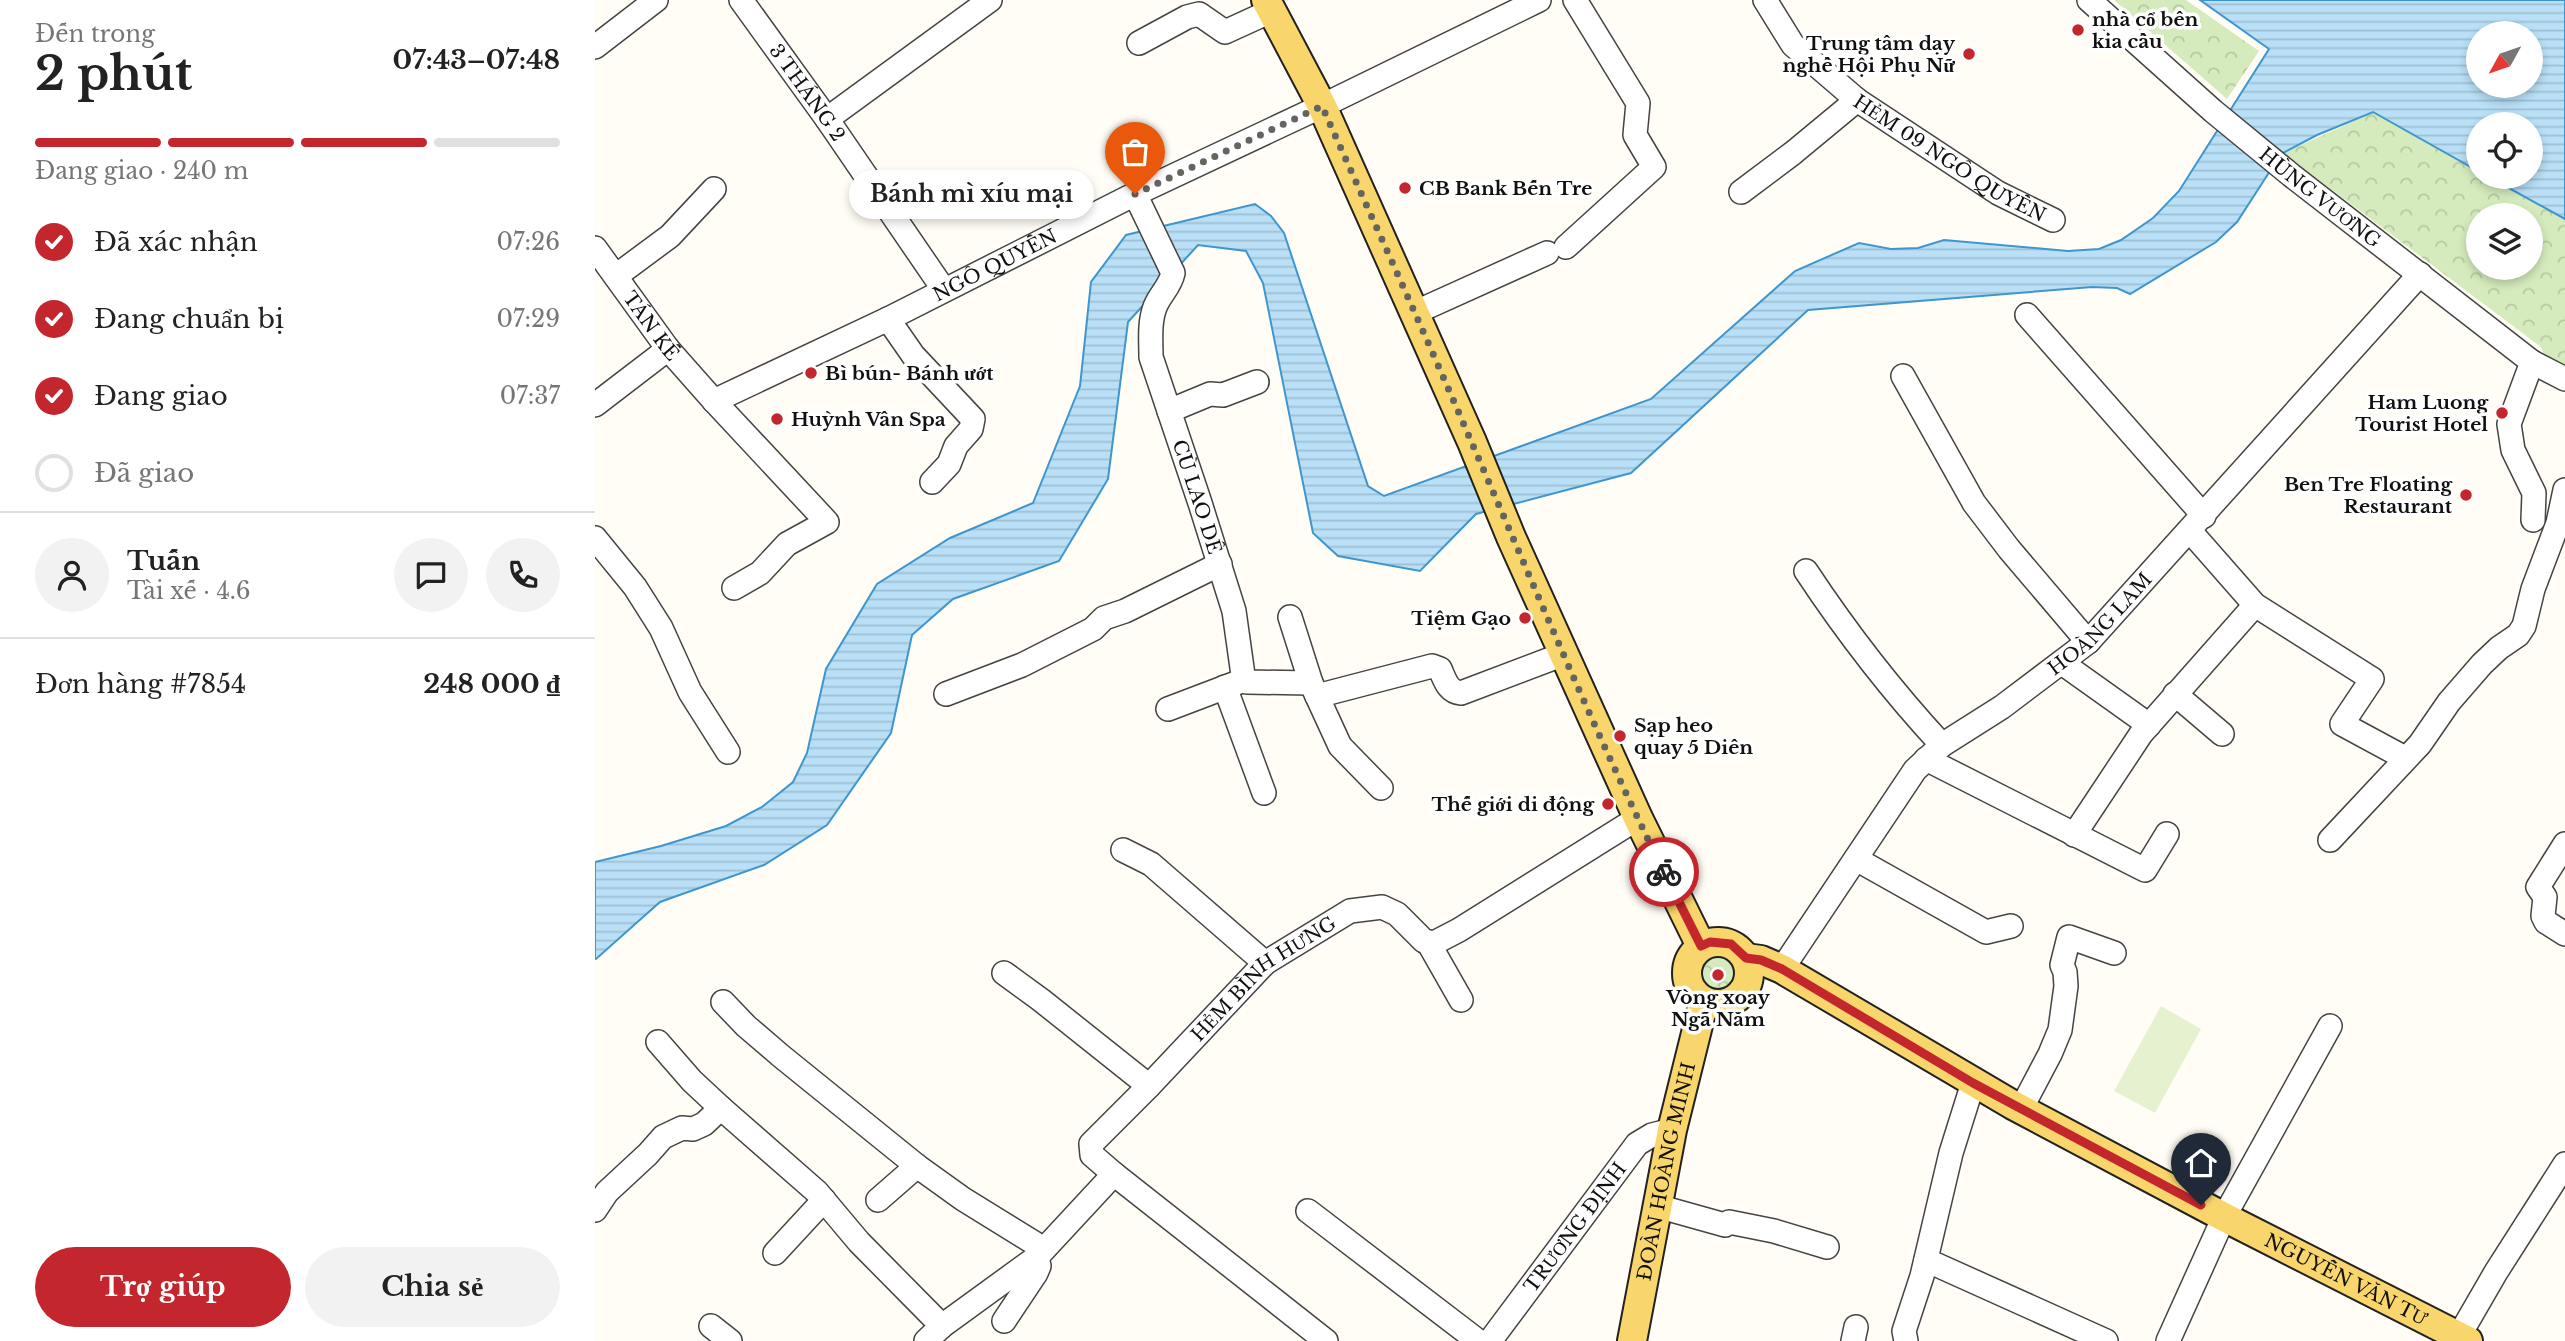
<!DOCTYPE html>
<html lang="vi">
<head>
<meta charset="utf-8">
<style>
	:root { --surface:#fff; --page:#f2f2f2; --text:#222; --muted:#767676; --line:#e0e0e0; --accent:#c4262e }
	body { margin:0; font-family:"Libre Baskerville",serif; background:var(--page); color:var(--text); height:100vh; display:flex; flex-direction:column; font-size:26px; white-space:nowrap }
	* { box-sizing:border-box; margin:0 }
	p { font-size:23px; color:var(--muted) }
	.icon { flex:none; width:38px; height:38px; fill:none; stroke:currentColor; stroke-width:2; stroke-linecap:round; stroke-linejoin:round }
	.map { position:relative; flex:1; overflow:hidden }
	.sheet { display:flex; flex-direction:column; background:var(--surface); width:595px }
	.sheet>* { flex:none }
	.needle { width:46px; rotate:230deg }
	.controls { position:absolute; left:1871px; top:21px; display:grid; gap:14px }
	.controls a { display:grid; place-items:center; width:77px; height:77px; border-radius:50%; background:var(--surface); box-shadow:0 4px 10px #0003; font-size:35px }
	.pin { position:absolute; display:grid; place-items:center; width:60px; height:60px; color:#fff; margin:-72px -30px; border-radius:50% 50% 50% 0; rotate:-45deg; box-shadow:0 0 7px #0007 }
	.pin .icon { rotate:45deg }
	.courier { position:absolute; display:grid; place-items:center; width:70px; height:70px; margin:-35px; border:5px solid #c4262e; border-radius:50%; background:#fff; color:#222; box-shadow:0 2px 9px #0007 }
	.bubble { position:absolute; height:49px; border-radius:24px; background:var(--surface); box-shadow:0 4px 10px #0003; font-size:23px; font-weight:700; line-height:49px; text-align:center }
	.head em { font-style:normal; font-weight:700 }
	.head div { display:flex; flex-direction:column-reverse }
	.head { display:flex; align-items:center; justify-content:space-between; height:119px; padding:0 35px }
	h1 { font-size:46px; font-weight:700; line-height:52px }
	.bar { display:grid; grid-template-columns:repeat(4,1fr); gap:10px 7px; align-content:center; height:84px; padding:0 35px }
	.bar i { height:9px; border-radius:5px; background:var(--line) }
	.bar .selected { background:var(--accent) }
	.bar p { grid-column:span 4 }
	.line { display:flex; align-items:center; gap:18px; padding:0 35px; border-top:2px solid var(--line) }
	.line div { flex:1 }
	.round { display:grid; place-items:center; flex:none; width:74px; height:74px; border-radius:37px; background:var(--page) }
	ol { padding:0 35px; list-style:none }
	li { display:flex; align-items:center; gap:21px; height:77px }
	li p { margin-inline-start:auto }
	li .icon { padding:7px; border-radius:50%; background:var(--accent); color:#fff; stroke-width:4 }
	li:last-child { color:var(--muted) }
	li i { width:38px; height:38px; border:4px solid var(--line); border-radius:50% }
	.cta { display:flex; gap:14px; margin-top:auto; padding:14px 35px }
	.cta a { flex:1; height:80px; border-radius:42px; background:var(--accent); color:#fff; font-size:28px; font-weight:700; line-height:80px; text-align:center }
	.cta a+a { background:var(--page); color:var(--text) }
	main { display:flex; flex:1; min-height:0 }
	.map>svg:first-child { display:block }
</style>
</head>
<body>
<main>
<section class="sheet">
<div class="head"><div><h1>2 phút</h1><p>Đến trong</p></div><em>07:43–07:48</em></div>
<div class="bar"><i class="selected"></i><i class="selected"></i><i class="selected"></i><i></i><p>Đang giao · 240 m</p></div>
<ol>
<li><svg class="icon" aria-label="check" viewBox="0 0 24 24"><path d="M5 12l5 5 9-10"/></svg>Đã xác nhận<p>07:26</p></li>
<li><svg class="icon" aria-label="check" viewBox="0 0 24 24"><path d="M5 12l5 5 9-10"/></svg>Đang chuẩn bị<p>07:29</p></li>
<li><svg class="icon" aria-label="check" viewBox="0 0 24 24"><path d="M5 12l5 5 9-10"/></svg>Đang giao<p>07:37</p></li>
<li><i></i>Đã giao</li>
</ol>
<div class="line" style="height:126px"><a class="round"><svg class="icon" aria-label="person" viewBox="0 0 24 24"><circle cx="12" cy="8" r="4"/><path d="M4 21q1-7 8-7t8 7"/></svg></a><div><b>Tuấn</b><p>Tài xế · 4.6</p></div><a class="round"><svg class="icon" aria-label="chat" viewBox="0 0 24 24"><path d="M4 5h16v11H9l-5 4z"/></svg></a><a class="round"><svg class="icon" aria-label="phone" viewBox="0 0 24 24"><path d="M5 4h4l2 5-3 2q2 4 5 5l2-3 5 2v4C11 20 4 13 5 4z"/></svg></a></div>
<div class="line" style="height:91px"><div>Đơn hàng #7854</div><b>248 000 ₫</b></div>
<div class="cta"><a>Trợ giúp</a><a>Chia sẻ</a></div>
</section>
<div class="map">
<svg width="1970" height="1341" viewBox="0 0 1970 1341">
	<defs>
		<pattern id="park-crowns" width="20" height="18" patternUnits="userSpaceOnUse" patternTransform="scale(1.75)"><rect width="20" height="18" fill="#d5ebbd"/><path d="M2 6a3 3 0 1 1 6 0M12 15a3 3 0 1 1 6 0" fill="none" stroke="#b6c8a1"/></pattern>
		<pattern id="water-rules" width="6" height="5" patternUnits="userSpaceOnUse" patternTransform="scale(1.75)"><rect width="6" height="5" fill="#b9e0f7"/><path d="M0 2.5h6" fill="none" stroke="#9ebfd3"/></pattern>
	</defs>
	<rect width="100%" height="100%" fill="#fffdf5"/>
	<path fill="url(#park-crowns)" fill-rule="evenodd" d="M1519,0H1591L1664,51L1632,99Z
		M1779,112L1883,171V177H1894L1970,219V373L1953,365L1946,347L1688,153ZM1883,215H1936V268H1883Z
		M1103 972a22 22 0 1 1 44 0a22 22 0 1 1-44 0Z"/>
	<path fill="#e6f2cf" d="M1566,1006L1606,1029L1560,1113L1519,1091Z"/>
	<path fill="url(#water-rules)" stroke="#3f96cf" stroke-width="2" fill-rule="evenodd" d="M1605,0H1970V219L1894,177H1936V124H1883V171L1778,112L1722,135L1686,154L1642,222L1621,242L1535,294L1522,288L1497,287L1213,310L1036,473L881,514L825,571L743,556L718,533L668,283L651,251L603,245L533,322L513,479L464,561L358,599L317,635L296,733L232,825L169,865L65,902L1,959L0,958V862L66,846L131,826L167,807L198,782L212,753L231,669L282,584L355,538L438,503L485,386L496,282L531,235L660,204L676,216L689,233L773,486L789,496L1056,399L1200,271L1264,243L1296,249L1323,248L1349,240L1473,251L1504,249L1526,240L1558,218L1584,191L1674,49ZM1883,33H1936V86H1883Z"/>
	<g fill="none" stroke-linecap="round" stroke-linejoin="round">
		<defs>
			<g id="minor">
				<path id="s1" d="M146,0L232,119L349,290"/>
				<path id="s2" d="M1170,0L1198,45L1262,100L1403,193L1458,220"/>
				<path id="s3" d="M1494,0L1618,111L1696,175L1937,362L1970,379"/>
				<path d="M544,43L592,17L604,14L630,32L676,11"/>
				<path d="M0,47L61,0"/>
				<path d="M232,119L395,0"/>
				<path d="M1146,192L1198,153L1262,100"/>
				<path id="s4" d="M540,194L578,273C575,287 565,294 560,307C554,323 556,341 556,357L605,503L639,611L648,675L652,682L716,683L695,617"/>
				<path d="M971,247L1059,167L1040,135L1043,103L980,0"/>
				<path id="s5" d="M0,248L73,349L119,401L232,522L192,544L165,573L139,588"/>
				<path d="M21,276L75,236L119,189"/>
				<path d="M819,313L952,253"/>
				<path d="M1432,315L1609,516"/>
				<path d="M293,319L318,355L378,419L376,429L361,446L354,464L337,482"/>
				<path d="M1937,362L1914,424L1918,450L1939,493L1938,520"/>
				<path d="M1308,376L1379,503L1414,549L1493,642"/>
				<path id="s6" d="M119,401L293,319L540,194L727,106L944,0"/>
				<path d="M0,405L73,349"/>
				<path d="M574,411L615,394L628,395L662,382"/>
				<path d="M1595,531L1660,605L1777,679L1747,724L1810,758"/>
				<path d="M0,538L40,587L66,628L95,692L133,752"/>
				<path d="M1211,571C1252,633 1296,690 1347,745"/>
				<path d="M1467,663L1554,725"/>
				<path d="M716,683L745,746L786,788"/>
				<path d="M630,687L669,793"/>
				<path d="M351,694L427,665L498,629L509,618L530,611L625,564"/>
				<path d="M1580,694L1627,734"/>
				<path d="M722,696L837,666L845,669C850,680 853,692 866,693L969,654"/>
				<path d="M573,709L644,682"/>
				<path d="M1331,759L1550,870L1572,834"/>
				<path d="M1479,835L1546,734L1660,605"/>
				<path d="M1735,840L1825,744L1854,702L1887,664L1904,648L1923,635L1929,626L1938,589L1963,523L1970,490"/>
				<path d="M1970,844L1943,887L1950,897L1948,916L1951,922L1970,934"/>
				<path d="M528,850L556,864L670,963"/>
				<path d="M1261,859L1391,932L1416,926"/>
				<path d="M833,942L866,1000"/>
				<path id="s7" d="M1187,969L1320,770L1347,745L1407,707L1493,642L1825,274"/>
				<path d="M409,973L446,1000L554,1086"/>
				<path d="M128,1002L151,1026L186,1056L322,1166L368,1199L449,1249"/>
				<path d="M63,1042L97,1081L126,1108L222,1192L264,1242L347,1326"/>
				<path d="M1426,1109L1455,1054L1465,1030L1471,986L1470,972L1467,965L1474,937L1519,953"/>
				<path d="M283,1200L322,1166"/>
				<path d="M1062,1206L1130,1225L1134,1222L1179,1231L1232,1247"/>
				<path d="M0,1210L12,1192L53,1154L68,1137L87,1128L98,1129L109,1124L126,1108"/>
				<path d="M713,1211L883,1341"/>
				<path d="M180,1253L229,1200"/>
				<path d="M1331,1260L1511,1341"/>
				<path d="M409,1321L441,1273L444,1266L442,1257"/>
				<path d="M116,1326L135,1341"/>
				<path d="M1864,1336L1901,1272L1970,1164"/>
				<path d="M331,1341L347,1326L442,1257L519,1174"/>
				<path id="s8" d="M731,1341L519,1174L497,1155L496,1144L554,1086L670,963L755,911L787,907L802,914L829,941L839,943L864,930L1043,818"/>
				<path id="s9" d="M895,1341L1042,1144L1057,1135L1077,1130"/>
				<path d="M1258,1341L1261,1327"/>
				<path d="M1311,1341L1309,1331L1327,1276L1356,1153L1378,1083"/>
				<path d="M1573,1341L1629,1217L1735,1026"/>
			</g>
			<g id="major">
				<path d="M671,0L727,106L877,442L916,537L1043,818L1106,946"/>
				<circle cx="1123" cy="973" r="31"/>
				<path id="s10" d="M1151,958L1166,960L1187,969L1418,1105L1629,1217L1873,1341"/>
				<path id="s11" d="M1037,1341L1077,1130L1109,1001"/>
			</g>
		</defs>
		<use href="#minor" stroke="#444" stroke-width="26"/>
		<use href="#major" stroke="#222" stroke-width="32"/>
		<use href="#minor" stroke="#fff" stroke-width="23"/>
		<use href="#major" stroke="#f9d66b" stroke-width="28"/>
	</g>
	<g fill="none" stroke-linecap="round" stroke-linejoin="round">
		<path stroke="#646461" stroke-width="7" stroke-dasharray="0 12.6" d="M540,194L727,106C777,218 828,329 876,441C939,585 999,731 1069,872"/>
		<path stroke="#c4262e" stroke-width="9" d="M1069,872L1106,946L1115,942L1136,944L1151,958L1166,960L1187,969L1378,1083L1606,1205"/>
	</g>
	<g fill="#c4262e" stroke="#fff" stroke-width="2.5">
		<circle cx="1483" cy="30" r="7"/>
		<circle cx="1374" cy="54" r="7"/>
		<circle cx="810" cy="188" r="7"/>
		<circle cx="216" cy="373" r="7"/>
		<circle cx="1907" cy="413" r="7"/>
		<circle cx="182" cy="419" r="7"/>
		<circle cx="1871" cy="495" r="7"/>
		<circle cx="930" cy="618" r="7"/>
		<circle cx="1025" cy="736" r="7"/>
		<circle cx="1013" cy="804" r="7"/>
		<circle cx="1123" cy="975" r="7"/>
	</g>
	<g text-anchor="middle" dominant-baseline="central" stroke-width="7" stroke-linejoin="round" paint-order="stroke">
		<g font-size="19" font-weight="bold" fill="#111" stroke="#fff" text-anchor="start">
			<text x="1497" y="19">nhà cổ bên<tspan x="1497" dy="22">kia cầu</tspan></text>
			<text x="1360" y="43" text-anchor="end">Trung tâm dạy<tspan x="1360" dy="22">nghề Hội Phụ Nữ</tspan></text>
			<text x="824" y="188">CB Bank Bến Tre</text>
			<text x="230" y="373">Bì bún- Bánh ướt</text>
			<text x="1893" y="402" text-anchor="end">Ham Luong<tspan x="1893" dy="22">Tourist Hotel</tspan></text>
			<text x="196" y="419">Huỳnh Vân Spa</text>
			<text x="1857" y="484" text-anchor="end">Ben Tre Floating<tspan x="1857" dy="22">Restaurant</tspan></text>
			<text x="916" y="618" text-anchor="end">Tiệm Gạo</text>
			<text x="1039" y="725">Sạp heo<tspan x="1039" dy="22">quay 5 Diên</tspan></text>
			<text x="999" y="804" text-anchor="end">Thế giới di động</text>
			<text x="1123" y="997" text-anchor="middle">Vòng xoay<tspan x="1123" dy="22">Ngã Năm</tspan></text>
		</g>
		<g font-size="19" fill="#111" stroke="#fff">
			<text stroke="none"><textPath href="#s1" startOffset="114">3 THÁNG 2</textPath></text>
			<text stroke="none"><textPath href="#s2" startOffset="247">HẺM 09 NGÔ QUYỀN</textPath></text>
			<text stroke="none"><textPath href="#s3" startOffset="304">HÙNG VƯƠNG</textPath></text>
			<text stroke="none"><textPath href="#s6" startOffset="312">NGÔ QUYỀN</textPath></text>
			<text stroke="none"><textPath href="#s5" startOffset="96">TÁN KẾ</textPath></text>
			<text stroke="none"><textPath href="#s4" startOffset="324">CÙ LAO DÊ</textPath></text>
			<text stroke="none"><textPath href="#s7" startOffset="476">HOÀNG LAM</textPath></text>
			<text stroke="none"><textPath href="#s8" startOffset="550">HẺM BÌNH HƯNG</textPath></text>
			<text stroke="none"><textPath href="#s11" startOffset="173">ĐOÀN HOÀNG MINH</textPath></text>
			<text stroke="none"><textPath href="#s9" startOffset="142">TRƯƠNG ĐỊNH</textPath></text>
			<text stroke="none"><textPath href="#s10" startOffset="682">NGUYỄN VĂN TƯ</textPath></text>
		</g>
	</g>
</svg>
<div class="controls">
<a><svg class="needle" viewBox="-14 -14 28 28"><path d="M0-13l5 13h-10z" fill="#e53935"/><path d="M0 13l5-13h-10z" fill="#767676"/></svg></a>
<a><svg class="icon" aria-label="locate" viewBox="0 0 24 24"><circle cx="12" cy="12" r="6"/><path d="M12 2v4M12 18v4M2 12h4M18 12h4"/></svg></a>
<a><svg class="icon" aria-label="layers" viewBox="0 0 24 24"><path d="M12 4l9 5-9 5-9-5zM3 14l9 5 9-5"/></svg></a>
</div>
<div class="pin" style="left:540px;top:194px;background:#ea580c"><svg class="icon" aria-label="bag" viewBox="0 0 24 24"><path d="M5 8h14l-1 12H6zM9 8a3 3 0 0 1 6 0"/></svg></div>
<div class="pin" style="left:1606px;top:1205px;background:#1f2937"><svg class="icon" aria-label="home" viewBox="0 0 24 24"><path d="M3 11l9-7 9 7M6 9v11h12V9"/></svg></div>
<div class="courier" style="left:1069px;top:872px"><svg class="icon" aria-label="bike" viewBox="0 0 24 24"><circle cx="6" cy="16" r="4"/><circle cx="18" cy="16" r="4"/><path d="M6 16l4-8h5l3 8M10 8l3 8H6M13 5h3"/></svg></div>
<div class="bubble" style="left:254px;top:170px;width:245px">Bánh mì xíu mại</div>
</div>
</main>
</body>
</html>
